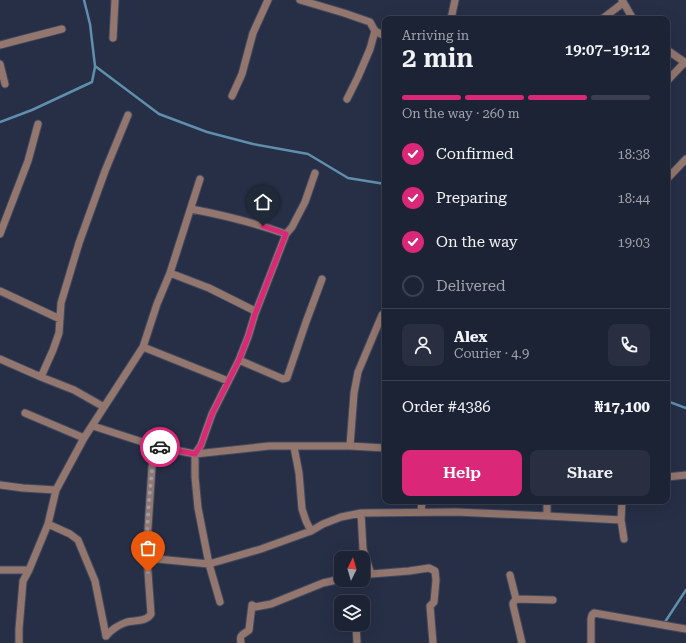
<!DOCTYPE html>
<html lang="en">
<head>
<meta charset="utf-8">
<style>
	:root { --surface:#1c2334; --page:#292f40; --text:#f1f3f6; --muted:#a0a4ac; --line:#3a404f; --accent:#db2777 }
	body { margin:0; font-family:"Roboto Serif",serif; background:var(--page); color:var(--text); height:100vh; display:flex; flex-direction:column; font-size:15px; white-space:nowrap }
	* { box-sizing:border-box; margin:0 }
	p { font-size:13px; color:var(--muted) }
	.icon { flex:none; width:22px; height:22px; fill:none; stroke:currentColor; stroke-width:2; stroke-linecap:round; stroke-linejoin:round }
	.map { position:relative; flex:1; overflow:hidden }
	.drawer { position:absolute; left:382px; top:16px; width:288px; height:488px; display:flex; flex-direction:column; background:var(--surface); border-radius:8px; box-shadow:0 4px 16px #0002,0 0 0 1px var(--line) }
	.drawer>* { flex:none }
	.needle { width:26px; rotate:5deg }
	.fabs { position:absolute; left:334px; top:551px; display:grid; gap:8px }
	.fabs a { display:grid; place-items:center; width:36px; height:36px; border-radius:8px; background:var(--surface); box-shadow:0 4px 16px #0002,0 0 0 1px var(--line); font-size:20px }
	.pin { position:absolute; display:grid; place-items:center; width:34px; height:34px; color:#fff; margin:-41px -17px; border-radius:50% 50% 50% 0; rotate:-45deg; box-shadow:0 0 4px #0007 }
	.pin .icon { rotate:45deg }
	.courier { position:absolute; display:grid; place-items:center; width:40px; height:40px; margin:-20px; border:3px solid #db2777; border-radius:50%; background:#fff; color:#222; box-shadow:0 1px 5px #0007 }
	.headline em { font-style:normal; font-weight:600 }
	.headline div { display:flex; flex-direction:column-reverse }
	.headline { display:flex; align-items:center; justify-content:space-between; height:68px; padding:0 20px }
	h1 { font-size:26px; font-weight:600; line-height:30px }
	.bar { display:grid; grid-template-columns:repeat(4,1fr); gap:6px 4px; align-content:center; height:48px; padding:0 20px }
	.bar i { height:5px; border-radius:3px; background:var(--line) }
	.bar .on { background:var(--accent) }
	.bar p { grid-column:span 4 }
	.line { display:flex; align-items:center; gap:10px; padding:0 20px; border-top:1px solid var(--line) }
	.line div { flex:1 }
	.round { display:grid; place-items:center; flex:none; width:42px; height:42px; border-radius:8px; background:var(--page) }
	ol { padding:0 20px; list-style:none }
	li { display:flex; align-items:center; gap:12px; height:44px }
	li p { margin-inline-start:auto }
	li .icon { padding:4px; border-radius:50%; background:var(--accent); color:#fff; stroke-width:4 }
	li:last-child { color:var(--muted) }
	li i { width:22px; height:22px; border:2px solid var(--line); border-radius:50% }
	.button { display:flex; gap:8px; margin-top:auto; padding:8px 20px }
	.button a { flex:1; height:46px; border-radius:8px; background:var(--accent); color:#fff; font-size:16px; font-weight:600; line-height:46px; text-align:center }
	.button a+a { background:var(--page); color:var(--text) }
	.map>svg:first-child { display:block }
</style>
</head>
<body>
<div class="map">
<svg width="686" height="643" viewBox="0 0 686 643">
	<rect width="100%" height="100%" fill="#262f46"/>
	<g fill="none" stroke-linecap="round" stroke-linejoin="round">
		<path stroke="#608fad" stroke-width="2.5" d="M84,0L90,24L95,66L159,114L207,132L253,144L308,154L348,178L385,184
			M0,122L32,110L92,82L95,67
			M667,401L686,408
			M665,622L686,590"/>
		<defs>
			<path id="street" d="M300,0L344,13L370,22L375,31L385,36
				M622,0L633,19
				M451,19L455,0
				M602,19L623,3
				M113,38L115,0
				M0,45L23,39L62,29
				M667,50L686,63
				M0,64L5,84
				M667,81L685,62
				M232,96L242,74L253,33L268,0
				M347,99L358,77L370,49L375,31
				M667,179L686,159
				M191,209C223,215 255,223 286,234
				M0,234L28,161L38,124
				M170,273L209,288L253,310L255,314
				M0,291L60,319
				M143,347L228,381
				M0,359L41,377L74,390L104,407
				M239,360L283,379L287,378L306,322L322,279
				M41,377L53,350L59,333L61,303L79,243L105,171L128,115
				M25,413L84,438
				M93,426L155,446L195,454L269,446H350L385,448
				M350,446L354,393L358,372L382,315
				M294,447L299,473L302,509L306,521L311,531
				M667,477L686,475
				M0,485L23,488L56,490
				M547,501V516L621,520
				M622,501L621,520L624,539
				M421,512L422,501
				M361,513L363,549L371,574
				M48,524L70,534L78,540L95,581L106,636
				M147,558L209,564L261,549L311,531L323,524L341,517L361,513L456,512L547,516
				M0,570H29
				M363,575L371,574L409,571L429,568L435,571L436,580L434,602L430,606L433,643
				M510,575L516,599
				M220,602L209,564L198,508L195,477V454L201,445L212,414L239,360L248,337L255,314L286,234L292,227L305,202L315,173
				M354,602V601
				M356,624L357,643
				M106,636C112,629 118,625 127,622C135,620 146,622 151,614L147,558L148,528L152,467L155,446
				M19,643V629L23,581L29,570L48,524L56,490L84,438L143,347L157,304L170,273L200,179
				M241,643C239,634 243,635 249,630L252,605L255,607L271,604L323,583L341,579
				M522,643L513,605V603L516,599L553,600
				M591,643V619L592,615L594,613L686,629"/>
		</defs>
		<use href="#street" stroke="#424a60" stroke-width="9"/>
		<use href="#street" stroke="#93766e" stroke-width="7"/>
	</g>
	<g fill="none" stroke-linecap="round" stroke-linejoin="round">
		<path stroke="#969eb0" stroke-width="4" stroke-dasharray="0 7.2" d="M148,572C145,532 150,486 155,446L160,447"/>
		<path stroke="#db2777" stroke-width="5" d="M160,447L195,454L201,445L212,414L239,360L248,337L255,314L286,234L263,226"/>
	</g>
</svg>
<div class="fabs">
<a><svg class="needle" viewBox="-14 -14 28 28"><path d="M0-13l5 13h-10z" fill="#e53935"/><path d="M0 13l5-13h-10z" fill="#a0a4ac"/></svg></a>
<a><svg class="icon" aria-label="layers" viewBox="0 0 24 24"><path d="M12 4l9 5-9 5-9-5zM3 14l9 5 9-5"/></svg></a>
</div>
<div class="pin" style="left:148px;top:572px;background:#ea580c"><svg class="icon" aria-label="bag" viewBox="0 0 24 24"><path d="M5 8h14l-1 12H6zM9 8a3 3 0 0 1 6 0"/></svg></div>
<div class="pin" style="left:263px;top:226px;background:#1f2937"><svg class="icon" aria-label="home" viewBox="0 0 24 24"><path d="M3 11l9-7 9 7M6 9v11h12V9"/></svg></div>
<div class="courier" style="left:160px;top:447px"><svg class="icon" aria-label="car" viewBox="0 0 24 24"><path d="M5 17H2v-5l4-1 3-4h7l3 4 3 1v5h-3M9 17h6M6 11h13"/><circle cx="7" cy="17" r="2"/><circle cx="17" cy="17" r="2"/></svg></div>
<section class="drawer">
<div class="headline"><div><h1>2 min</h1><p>Arriving in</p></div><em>19:07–19:12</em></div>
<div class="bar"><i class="on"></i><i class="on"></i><i class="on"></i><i></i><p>On the way · 260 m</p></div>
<ol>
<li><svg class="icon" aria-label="check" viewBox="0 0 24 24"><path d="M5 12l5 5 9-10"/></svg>Confirmed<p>18:38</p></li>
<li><svg class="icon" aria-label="check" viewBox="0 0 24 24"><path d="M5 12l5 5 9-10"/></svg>Preparing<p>18:44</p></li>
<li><svg class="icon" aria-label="check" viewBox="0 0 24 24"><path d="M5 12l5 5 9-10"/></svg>On the way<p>19:03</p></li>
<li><i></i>Delivered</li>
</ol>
<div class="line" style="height:72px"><a class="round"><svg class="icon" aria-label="person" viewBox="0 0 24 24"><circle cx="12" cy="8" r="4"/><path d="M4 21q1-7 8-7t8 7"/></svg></a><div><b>Alex</b><p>Courier · 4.9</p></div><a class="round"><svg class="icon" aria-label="phone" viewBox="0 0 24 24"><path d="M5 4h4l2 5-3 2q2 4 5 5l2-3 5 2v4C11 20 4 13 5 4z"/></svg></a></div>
<div class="line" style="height:52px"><div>Order #4386</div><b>₦17,100</b></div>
<div class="button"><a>Help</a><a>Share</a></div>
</section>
</div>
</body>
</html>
